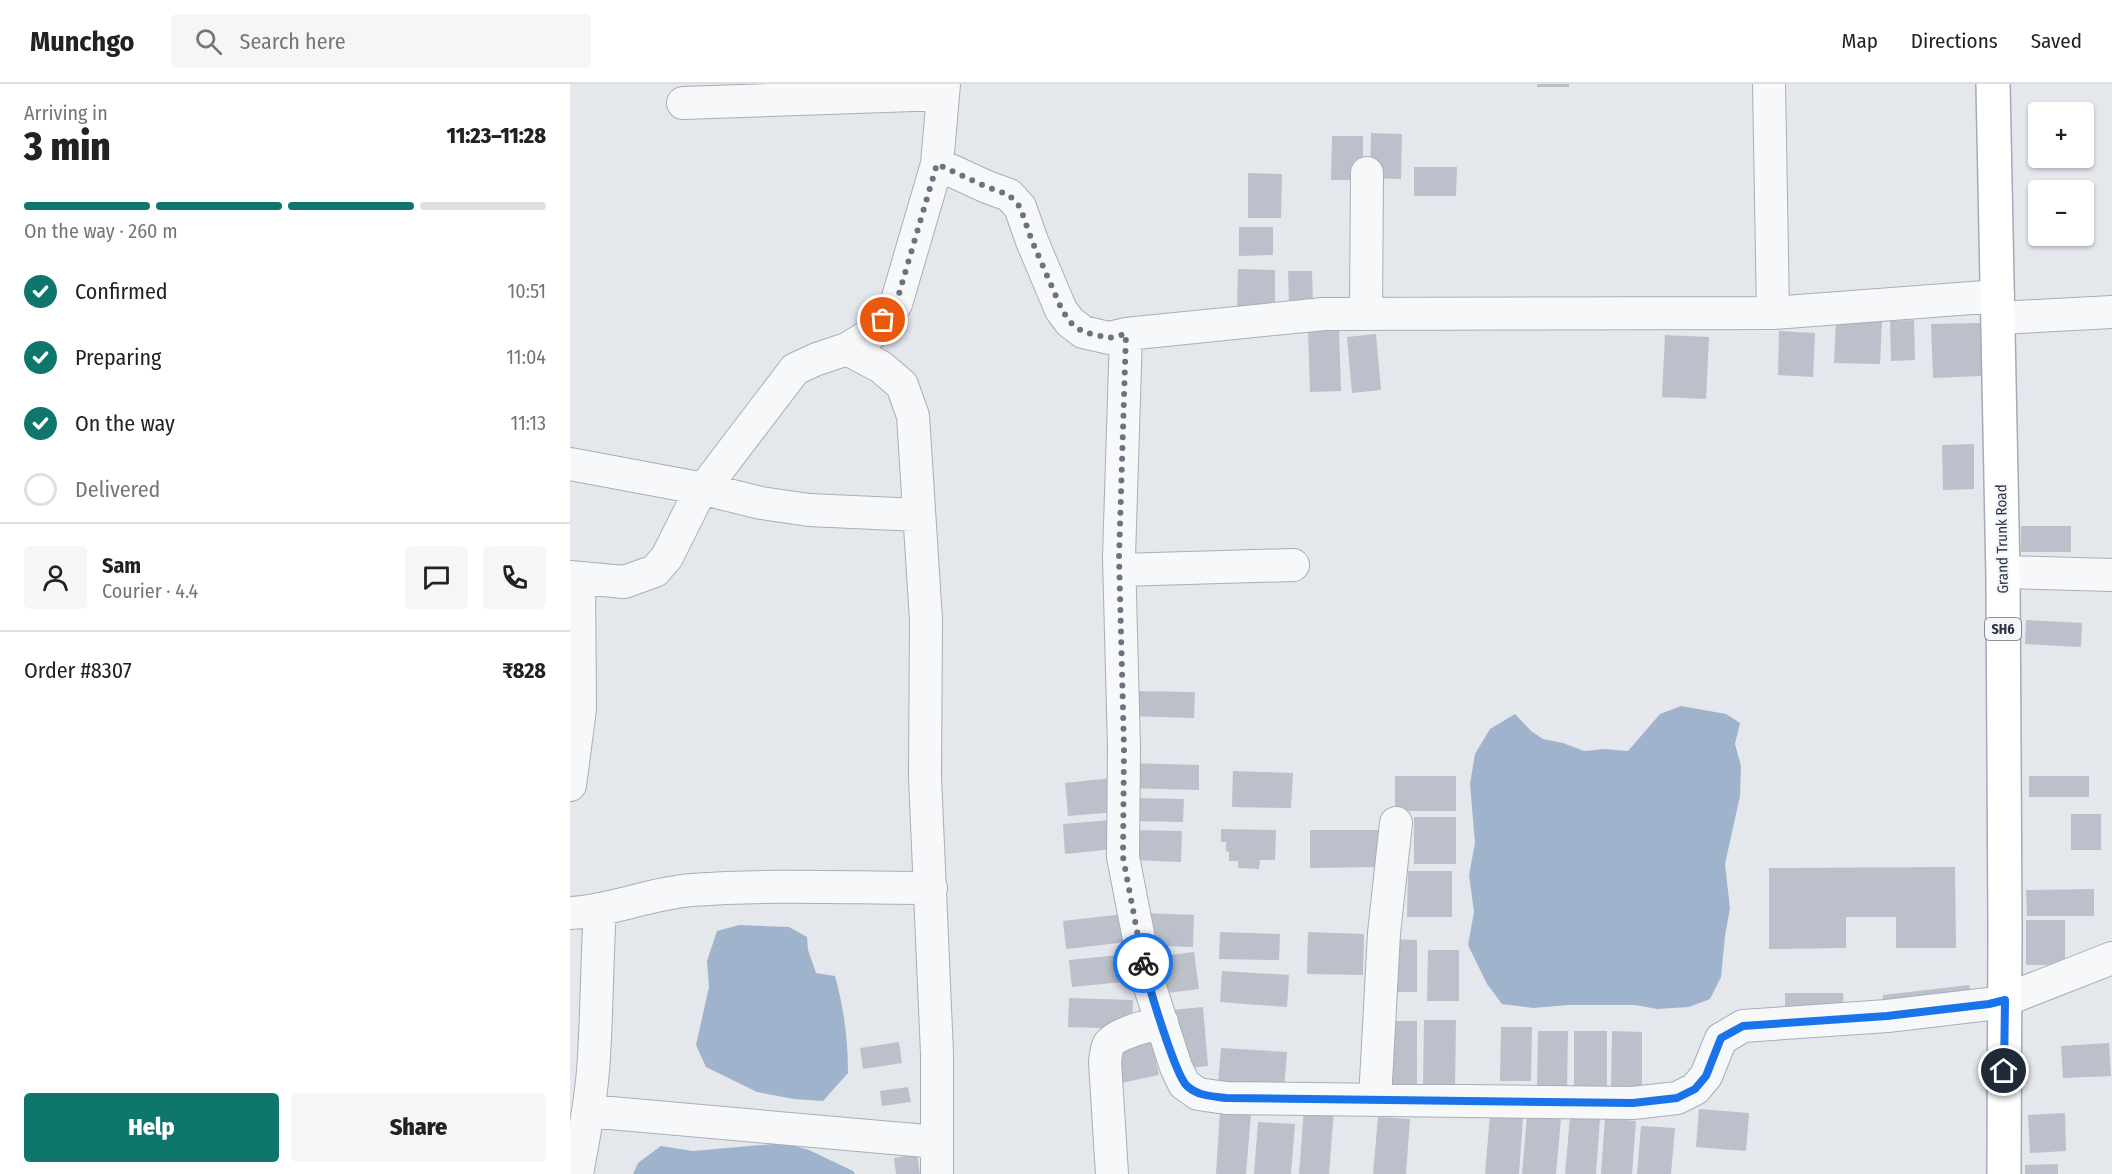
<!DOCTYPE html>
<html lang="en">
<head>
<meta charset="utf-8">
<style>
	:root { --surface:#fff; --page:#f6f6f6; --text:#222; --muted:#767676; --line:#e0e0e0; --accent:#0f766e }
	body { margin:0; font-family:"Fira Sans Condensed",sans-serif; background:var(--page); color:var(--text); height:100vh; display:flex; flex-direction:column; font-size:22px; white-space:nowrap }
	* { box-sizing:border-box; margin:0 }
	p { font-size:20px; color:var(--muted) }
	.icon { flex:none; width:33px; height:33px; fill:none; stroke:currentColor; stroke-width:2; stroke-linecap:round; stroke-linejoin:round }
	.map { position:relative; flex:1; overflow:hidden }
	.panel { display:flex; flex-direction:column; background:var(--surface); width:570px }
	.panel>* { flex:none }
	.controls { position:absolute; left:1458px; top:18px; display:grid; gap:12px }
	.controls a { display:grid; place-items:center; width:66px; height:66px; border-radius:6px; background:var(--surface); box-shadow:0 2px 4px #0004; font-size:30px }
	.pin { position:absolute; display:grid; place-items:center; width:51px; height:51px; color:#fff; margin:-26px; border:3px solid #fff; border-radius:50%; box-shadow:0 2px 6px #0007 }
	.courier { position:absolute; display:grid; place-items:center; width:60px; height:60px; margin:-30px; border:4px solid #1a73e8; border-radius:50%; background:#fff; color:#222; box-shadow:0 2px 8px #0007 }
	.overview em { font-style:normal; font-weight:800 }
	.overview div { display:flex; flex-direction:column-reverse }
	.overview { display:flex; align-items:center; justify-content:space-between; height:102px; padding:0 24px }
	h1 { font-size:39px; font-weight:800; line-height:45px }
	.bar { display:grid; grid-template-columns:repeat(4,1fr); gap:9px 6px; align-content:center; height:72px; padding:0 24px }
	.bar i { height:8px; border-radius:4px; background:var(--line) }
	.bar .selected { background:var(--accent) }
	.bar p { grid-column:span 4 }
	.line { display:flex; align-items:center; gap:15px; padding:0 24px; border-top:2px solid var(--line) }
	.line div { flex:1 }
	.round { display:grid; place-items:center; flex:none; width:63px; height:63px; border-radius:6px; background:var(--page) }
	ol { padding:0 24px; list-style:none }
	li { display:flex; align-items:center; gap:18px; height:66px }
	li p { margin-inline-start:auto }
	li .icon { padding:6px; border-radius:50%; background:var(--accent); color:#fff; stroke-width:4 }
	li:last-child { color:var(--muted) }
	li i { width:33px; height:33px; border:3px solid var(--line); border-radius:50% }
	.cta { display:flex; gap:12px; margin-top:auto; padding:12px 24px }
	.cta a { flex:1; height:69px; border-radius:6px; background:var(--accent); color:#fff; font-size:24px; font-weight:800; line-height:69px; text-align:center }
	.cta a+a { background:var(--page); color:var(--text) }
	header { display:flex; align-items:center; gap:36px; box-sizing:border-box; height:84px; padding:0 30px; background:var(--surface); border-bottom:2px solid var(--line) }
	header strong { font-size:28px }
	nav { display:flex; gap:33px; margin-inline-start:auto; font-size:21px }
	.search { width:420px; height:54px; background:var(--page); display:flex; align-items:center; gap:15px; box-sizing:border-box; padding:0 21px; border-radius:6px; color:var(--muted); font-size:22px }
	main { display:flex; flex:1; min-height:0 }
	.map>svg:first-child { display:block }
</style>
</head>
<body>
<header>
<strong>Munchgo</strong>
<div class="search"><svg class="icon" aria-label="search" viewBox="0 0 24 24"><circle cx="10" cy="10" r="6"/><path d="M15 15l6 6"/></svg>Search here</div>
<nav><a>Map</a><a>Directions</a><a>Saved</a></nav>
</header>
<main>
<section class="panel">
<div class="overview"><div><h1>3 min</h1><p>Arriving in</p></div><em>11:23–11:28</em></div>
<div class="bar"><i class="selected"></i><i class="selected"></i><i class="selected"></i><i></i><p>On the way · 260 m</p></div>
<ol>
<li><svg class="icon" aria-label="check" viewBox="0 0 24 24"><path d="M5 12l5 5 9-10"/></svg>Confirmed<p>10:51</p></li>
<li><svg class="icon" aria-label="check" viewBox="0 0 24 24"><path d="M5 12l5 5 9-10"/></svg>Preparing<p>11:04</p></li>
<li><svg class="icon" aria-label="check" viewBox="0 0 24 24"><path d="M5 12l5 5 9-10"/></svg>On the way<p>11:13</p></li>
<li><i></i>Delivered</li>
</ol>
<div class="line" style="height:108px"><a class="round"><svg class="icon" aria-label="person" viewBox="0 0 24 24"><circle cx="12" cy="8" r="4"/><path d="M4 21q1-7 8-7t8 7"/></svg></a><div><b>Sam</b><p>Courier · 4.4</p></div><a class="round"><svg class="icon" aria-label="chat" viewBox="0 0 24 24"><path d="M4 5h16v11H9l-5 4z"/></svg></a><a class="round"><svg class="icon" aria-label="phone" viewBox="0 0 24 24"><path d="M5 4h4l2 5-3 2q2 4 5 5l2-3 5 2v4C11 20 4 13 5 4z"/></svg></a></div>
<div class="line" style="height:78px"><div>Order #8307</div><b>₹828</b></div>
<div class="cta"><a>Help</a><a>Share</a></div>
</section>
<div class="map">
<svg width="1542" height="1090" viewBox="0 0 1542 1090">
	<rect width="100%" height="100%" fill="#e4e7ec"/>
	<path fill="#9fb4cc" d="M1111,622L1156,630L1170,639L1165,660L1171,682L1170,712L1155,780L1160,824L1155,852L1151,893L1140,915L1119,923L1087,925L1065,921H998L963,924L932,920L917,900L898,861L904,828L899,791L905,759L900,700L905,670L920,645L945,630L961,647L973,655L993,659L1014,667L1035,665L1058,667L1090,630Z
		M169,841L219,843L237,853L238,866L246,889L265,892C274,924 278,956 278,989L253,1017L224,1015L187,1008L136,983L126,961L139,903L137,877L147,847Z
		M214,1059L239,1066L283,1087L285,1090H63L68,1079L91,1062L123,1067Z"/>
	<path fill="#bbc0ca" d="M967,0H999V3H967Z
		M801,49L832,50L831,95L800,94Z
		M762,52H793V96H761Z
		M844,83H887L886,112H844Z
		M678,89L712,90L711,134H678Z
		M669,143H703V171L669,172Z
		M668,185L705,186V228L667,227Z
		M718,187H742L743,222L719,223Z
		M1266,236L1312,237L1310,280L1264,279Z
		M1344,236L1345,276L1321,277L1320,237Z
		M1410,239L1412,292L1363,294L1361,240Z
		M769,245L771,307L740,308L738,246Z
		M1209,247L1245,249L1243,293L1208,291Z
		M806,250L811,306L782,309L777,253Z
		M1095,251L1139,253L1136,315L1092,313Z
		M1404,360V405L1373,406L1372,361Z
		M1451,442H1501V468H1451Z
		M1456,536L1512,539L1511,563L1455,560Z
		M561,607L625,608L624,634L559,632Z
		M559,679L629,681V706L558,704Z
		M663,687L723,689L721,724L662,723Z
		M825,692H886V727H825Z
		M1459,692H1519V713H1459Z
		M542,694L546,728L498,732L495,699Z
		M561,714L614,715L613,738L561,737Z
		M1501,730H1531V766H1501Z
		M844,733H886V780H844Z
		M541,736L544,765L495,770L493,740Z
		M651,745L706,746L705,776H690L689,785L668,784V777H659V768L656,767V758H651Z
		M561,746L612,747L611,778L560,776Z
		M740,746H808V783L740,784Z
		M1385,783L1386,864H1326V833H1276V864L1199,865V784Z
		M838,787H882V833H837Z
		M1524,805V832H1457L1456,806Z
		M573,829L624,831L623,863L571,861Z
		M554,830L557,858L496,865L493,837Z
		M1456,836H1495V881H1456Z
		M650,848L710,850L709,876L649,875Z
		M738,848L794,850L793,891L737,890Z
		M821,855L847,856V908H821Z
		M858,866H889V917H857Z
		M624,868L629,905L590,910L586,873Z
		M560,870L563,897L502,903L499,876Z
		M652,887L719,891L717,923L650,918Z
		M1399,901L1402,915L1312,927L1313,911Z
		M1215,909H1273L1274,931L1215,932Z
		M499,914L563,916L562,945L498,943Z
		M633,923L638,982L618,984L602,926Z
		M854,936H886L885,1004H853Z
		M817,937H847V1006H816Z
		M931,943H962L961,997H930Z
		M968,947H998L997,1006L967,1005Z
		M1004,947H1037V1007H1004Z
		M1042,947L1072,948V1006H1041Z
		M329,958L332,979L293,985L290,964Z
		M582,958L589,991L551,999L544,966Z
		M1539,959L1541,992L1493,994L1491,962Z
		M651,964L717,968L714,1005L648,1000Z
		M338,1003L341,1018L312,1022L310,1007Z
		M734,1024L764,1026L759,1090H729Z
		M1129,1025L1179,1029L1176,1067L1126,1063Z
		M650,1027L681,1029L676,1090H646Z
		M1495,1029L1496,1067L1460,1069L1458,1031Z
		M920,1031L953,1033L949,1090H915Z
		M957,1032L991,1035L986,1090H952Z
		M808,1033L840,1035L836,1090H803Z
		M1000,1033L1030,1035L1026,1090H995Z
		M1035,1034L1066,1037L1062,1090H1031Z
		M688,1038L725,1040L721,1090H684Z
		M1071,1042L1105,1044L1101,1090H1067Z
		M347,1070L350,1090H326L324,1074Z
		M1488,1080V1090H1455V1081Z"/>
	<g fill="none" stroke-linecap="round" stroke-linejoin="round">
		<defs>
			<path id="street" d="M1199,0L1203,229
				M113,19L373,10
				M367,80L417,103L439,111L450,123L462,157L491,226L500,238L513,248L539,254L556,250L754,230L1203,229L1428,212
				M796,230L797,89
				M1428,234L1542,228
				M556,250L549,473L554,664L553,773L576,891L606,983L614,1000L628,1010L656,1014L1063,1019L1107,1014L1125,1005L1136,992L1151,955L1173,942L1317,932L1419,920L1435,916L1542,874
				M277,265L311,283L332,301L343,332L356,536L355,693L367,970V1090
				M0,380L134,405L191,419L239,426L349,431
				M550,486L723,481
				M1433,488L1542,491
				M0,493L54,498L85,487L97,473L126,415L225,285L247,275L277,265L300,251L326,220L367,80L374,0
				M0,701L10,625L9,494
				M0,829C42,827 80,809 122,806C201,800 281,804 361,804
				M805,1016L814,849L826,739
				M18,1027L367,1058
				M7,1090C14,1051 22,1012 24,972C27,923 27,874 30,825
				M542,1090L535,978C536,972 536,965 539,960C547,949 578,942 592,938"/>
			<path id="primary" d="M1423,0L1433,493L1435,846L1434,1090"/>
		</defs>
		<use href="#street" stroke="#a9aeb7" stroke-width="34"/>
		<use href="#primary" stroke="#a3abb8" stroke-width="36"/>
		<use href="#street" stroke="#f7f8fa" stroke-width="32"/>
		<use href="#primary" stroke="#fff" stroke-width="33"/>
	</g>
	<g fill="none" stroke-linecap="round" stroke-linejoin="round">
		<path stroke="#6c737f" stroke-width="6" stroke-dasharray="0 10.8" d="M313,236L326,220L367,80L417,103L439,111L450,123L462,157L492,226L500,238L513,248L539,254L556,250L549,473L554,664L553,773L573,879"/>
		<path stroke="#1a73e8" stroke-width="8" d="M573,879C578,899 605,991 617,1002C628,1012 641,1012 656,1014L1063,1019L1107,1014L1125,1005L1136,992L1151,954L1173,942L1317,932L1419,920L1435,916L1434,987"/>
	</g>
	<g text-anchor="middle" dominant-baseline="central" stroke-width="4.5" stroke-linejoin="round" paint-order="stroke">
		<rect fill="#f4f6f9" stroke="#676e7b" stroke-width="1.5" x="1415" y="534" width="36" height="22" rx="4.5"/>
		<g font-size="14" font-weight="bold" fill="#2b3445">
			<text x="1433" y="545">SH6</text>
		</g>
		<g font-size="15" fill="#2b3445" stroke="#f4f6f9">
			<text transform="translate(1432 455) rotate(-91)">Grand Trunk Road</text>
		</g>
	</g>
</svg>
<div class="controls">
<a>+</a>
<a>−</a>
</div>
<div class="pin" style="left:313px;top:236px;background:#ea580c"><svg class="icon" aria-label="bag" viewBox="0 0 24 24"><path d="M5 8h14l-1 12H6zM9 8a3 3 0 0 1 6 0"/></svg></div>
<div class="pin" style="left:1434px;top:987px;background:#1f2937"><svg class="icon" aria-label="home" viewBox="0 0 24 24"><path d="M3 11l9-7 9 7M6 9v11h12V9"/></svg></div>
<div class="courier" style="left:573px;top:879px"><svg class="icon" aria-label="bike" viewBox="0 0 24 24"><circle cx="6" cy="16" r="4"/><circle cx="18" cy="16" r="4"/><path d="M6 16l4-8h5l3 8M10 8l3 8H6M13 5h3"/></svg></div>
</div>
</main>
</body>
</html>
